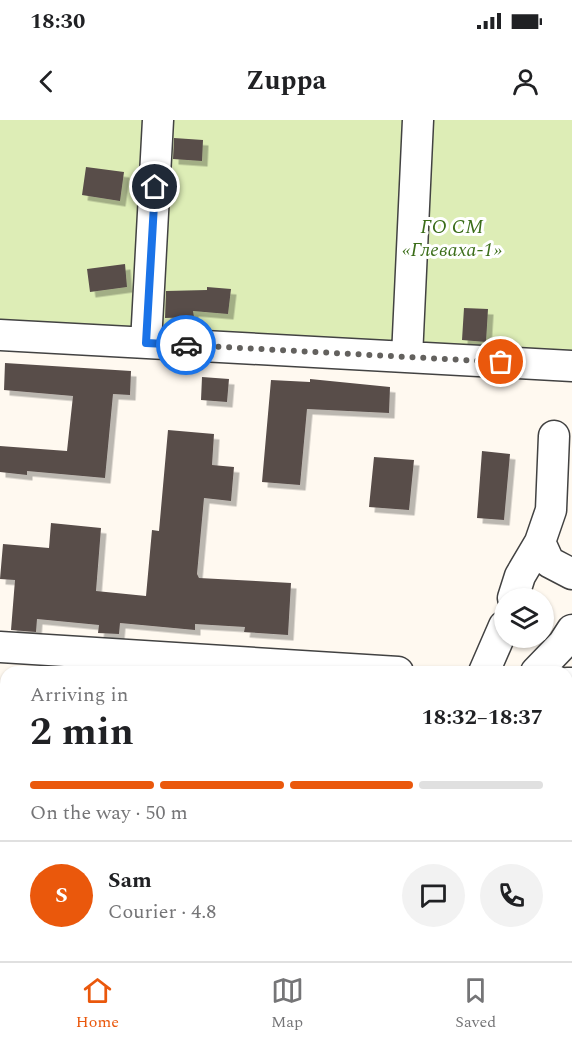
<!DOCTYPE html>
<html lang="en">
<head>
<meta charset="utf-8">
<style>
	:root { --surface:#fff; --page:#f2f2f2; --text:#202124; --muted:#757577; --line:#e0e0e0; --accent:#ea580c }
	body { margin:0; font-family:Spectral,serif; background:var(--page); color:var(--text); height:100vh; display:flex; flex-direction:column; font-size:22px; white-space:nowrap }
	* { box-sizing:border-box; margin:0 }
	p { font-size:20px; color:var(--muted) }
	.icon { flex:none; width:33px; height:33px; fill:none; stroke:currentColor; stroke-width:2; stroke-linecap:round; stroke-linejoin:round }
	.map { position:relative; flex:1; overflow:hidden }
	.sheet { position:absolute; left:0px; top:546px; width:573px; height:296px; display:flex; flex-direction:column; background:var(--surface); border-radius:18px 18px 0 0; box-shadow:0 2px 4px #0004 }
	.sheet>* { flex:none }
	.fabs { position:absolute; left:494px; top:468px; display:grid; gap:12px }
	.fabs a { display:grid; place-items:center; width:60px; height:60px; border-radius:50%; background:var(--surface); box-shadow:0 2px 4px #0004; font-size:30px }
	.pin { position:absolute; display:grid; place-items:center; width:51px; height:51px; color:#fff; margin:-26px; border:3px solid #fff; border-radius:50%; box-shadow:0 2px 6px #0007 }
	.courier { position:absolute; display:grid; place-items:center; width:60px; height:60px; margin:-30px; border:4px solid #1a73e8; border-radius:50%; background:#fff; color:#222; box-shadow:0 2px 8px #0007 }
	.summary em { font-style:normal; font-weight:700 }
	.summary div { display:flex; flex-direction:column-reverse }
	.summary { display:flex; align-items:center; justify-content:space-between; height:102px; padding:0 30px }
	h1 { font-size:39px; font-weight:700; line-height:45px }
	.bar { display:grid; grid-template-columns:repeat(4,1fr); gap:9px 6px; align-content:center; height:72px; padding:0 30px }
	.bar i { height:8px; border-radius:4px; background:var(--line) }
	.bar .on { background:var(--accent) }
	.bar p { grid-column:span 4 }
	.line { display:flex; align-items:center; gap:15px; padding:0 30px; border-top:2px solid var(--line) }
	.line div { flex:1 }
	.round { display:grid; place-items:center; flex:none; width:63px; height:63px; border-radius:32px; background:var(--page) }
	.status { display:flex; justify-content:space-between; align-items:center; height:42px; padding:0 30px; background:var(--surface); direction:ltr }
	.status svg { height:16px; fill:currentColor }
	header { display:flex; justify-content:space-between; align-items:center; height:78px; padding:0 30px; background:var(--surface); font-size:27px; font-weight:700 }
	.dock { display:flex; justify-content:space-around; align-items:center; height:84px; border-top:2px solid var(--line); background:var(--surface); font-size:16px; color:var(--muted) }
	.dock a { display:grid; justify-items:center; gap:3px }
	.dock .on { color:var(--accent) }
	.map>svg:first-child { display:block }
</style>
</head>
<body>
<div class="status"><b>18:30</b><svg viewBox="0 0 49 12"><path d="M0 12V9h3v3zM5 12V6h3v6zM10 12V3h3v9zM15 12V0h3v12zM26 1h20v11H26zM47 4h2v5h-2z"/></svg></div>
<header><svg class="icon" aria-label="back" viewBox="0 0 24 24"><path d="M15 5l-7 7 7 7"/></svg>Zuppa<svg class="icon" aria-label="person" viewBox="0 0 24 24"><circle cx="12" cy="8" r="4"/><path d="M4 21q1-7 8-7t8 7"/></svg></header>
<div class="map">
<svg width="572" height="841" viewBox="0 0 572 841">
	<defs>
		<filter id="shadow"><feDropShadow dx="5.5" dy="5.5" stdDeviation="0" flood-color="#0004"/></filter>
	</defs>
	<rect width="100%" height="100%" fill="#fff9f0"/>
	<path fill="#eae3ee" d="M0,828L6,829V836H77L133,841H0Z"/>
	<path fill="#ddedb6" d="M0,0H572V244L0,211Z"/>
	<path fill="#584d4a" filter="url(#shadow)" d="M174,18L203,20L202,41L173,39Z
		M86,47L124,52L120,81L82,75Z
		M125,144L127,167L90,172L87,149Z
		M207,167L231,169L228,194L193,191L194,197L165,198L166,171L207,170Z
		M464,188L488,189L486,222L462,220Z
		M5,243L131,251L130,275L113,274L105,358L27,351V355L0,352V326L67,331L73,276L4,270Z
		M202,257L229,259L227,282L201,280Z
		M310,259L390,267L389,293L307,289L300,365L262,362L271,260L310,262Z
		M168,310L214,314L212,345L234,347L231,381L204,378L197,454L199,458L291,463L288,515L244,512L245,507L195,504V510L120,503L119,514L98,513L99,505L37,499L36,512L11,510L15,460L0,459L3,424L49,428L51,403L101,408L96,471L146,476L152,410L159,411Z
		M482,331L510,334L504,400L477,398Z
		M374,337L414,340L409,390L369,387Z"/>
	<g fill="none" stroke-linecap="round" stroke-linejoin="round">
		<defs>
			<path id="minor" d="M0,215L572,246
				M146,223L158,0
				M407,237L418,0
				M554,316L551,390L540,422L549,442L572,454
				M513,478L520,456L540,422
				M0,527L398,552
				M484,552L504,506
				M536,552L563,524L572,510
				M567,563H572
				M567,682L572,683
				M0,736L6,723
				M0,809H6
				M324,836L391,841
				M429,841L431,836"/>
		</defs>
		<use href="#minor" stroke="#424242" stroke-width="33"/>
		<use href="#minor" stroke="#fff" stroke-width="30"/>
	</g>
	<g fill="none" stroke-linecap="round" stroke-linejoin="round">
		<path stroke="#63615e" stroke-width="6" stroke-dasharray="0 10.8" d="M186,225L501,242"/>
		<path stroke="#1a73e8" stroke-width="8" d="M155,67L146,223L186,225"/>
	</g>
	<g text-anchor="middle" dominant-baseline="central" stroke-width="6" stroke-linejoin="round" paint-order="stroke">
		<g font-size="20" font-style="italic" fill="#3b6d19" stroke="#fff">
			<text x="452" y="107">ГО СМ<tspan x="452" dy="23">«Глеваха-1»</tspan></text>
		</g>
	</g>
</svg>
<div class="fabs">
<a><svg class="icon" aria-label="layers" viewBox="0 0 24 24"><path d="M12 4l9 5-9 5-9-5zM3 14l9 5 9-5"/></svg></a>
</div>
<div class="pin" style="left:501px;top:242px;background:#ea580c"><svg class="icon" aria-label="bag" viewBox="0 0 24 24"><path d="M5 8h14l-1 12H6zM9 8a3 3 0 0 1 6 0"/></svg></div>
<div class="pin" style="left:155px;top:67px;background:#1f2937"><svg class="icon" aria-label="home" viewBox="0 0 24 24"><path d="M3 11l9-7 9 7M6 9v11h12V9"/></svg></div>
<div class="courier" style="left:186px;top:225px"><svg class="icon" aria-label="car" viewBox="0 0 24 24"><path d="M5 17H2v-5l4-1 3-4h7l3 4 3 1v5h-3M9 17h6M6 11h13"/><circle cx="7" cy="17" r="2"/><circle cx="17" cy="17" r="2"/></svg></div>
<section class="sheet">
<div class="summary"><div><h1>2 min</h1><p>Arriving in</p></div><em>18:32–18:37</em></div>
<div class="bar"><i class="on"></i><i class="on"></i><i class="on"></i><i></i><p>On the way · 50 m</p></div>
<div class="line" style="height:108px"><b class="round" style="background:var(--accent);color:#fff">S</b><div><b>Sam</b><p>Courier · 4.8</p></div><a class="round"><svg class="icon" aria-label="chat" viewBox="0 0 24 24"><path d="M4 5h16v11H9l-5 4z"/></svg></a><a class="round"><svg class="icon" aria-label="phone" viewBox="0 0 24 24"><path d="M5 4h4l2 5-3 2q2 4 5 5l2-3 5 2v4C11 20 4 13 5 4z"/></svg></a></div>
</section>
</div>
<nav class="dock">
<a class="on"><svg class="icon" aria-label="home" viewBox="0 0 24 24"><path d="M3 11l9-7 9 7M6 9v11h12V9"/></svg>Home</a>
<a><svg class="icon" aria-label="map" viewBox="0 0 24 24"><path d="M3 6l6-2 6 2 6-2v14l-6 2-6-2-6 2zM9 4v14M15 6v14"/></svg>Map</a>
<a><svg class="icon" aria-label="saved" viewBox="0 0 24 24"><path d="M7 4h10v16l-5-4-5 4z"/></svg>Saved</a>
</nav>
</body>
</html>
